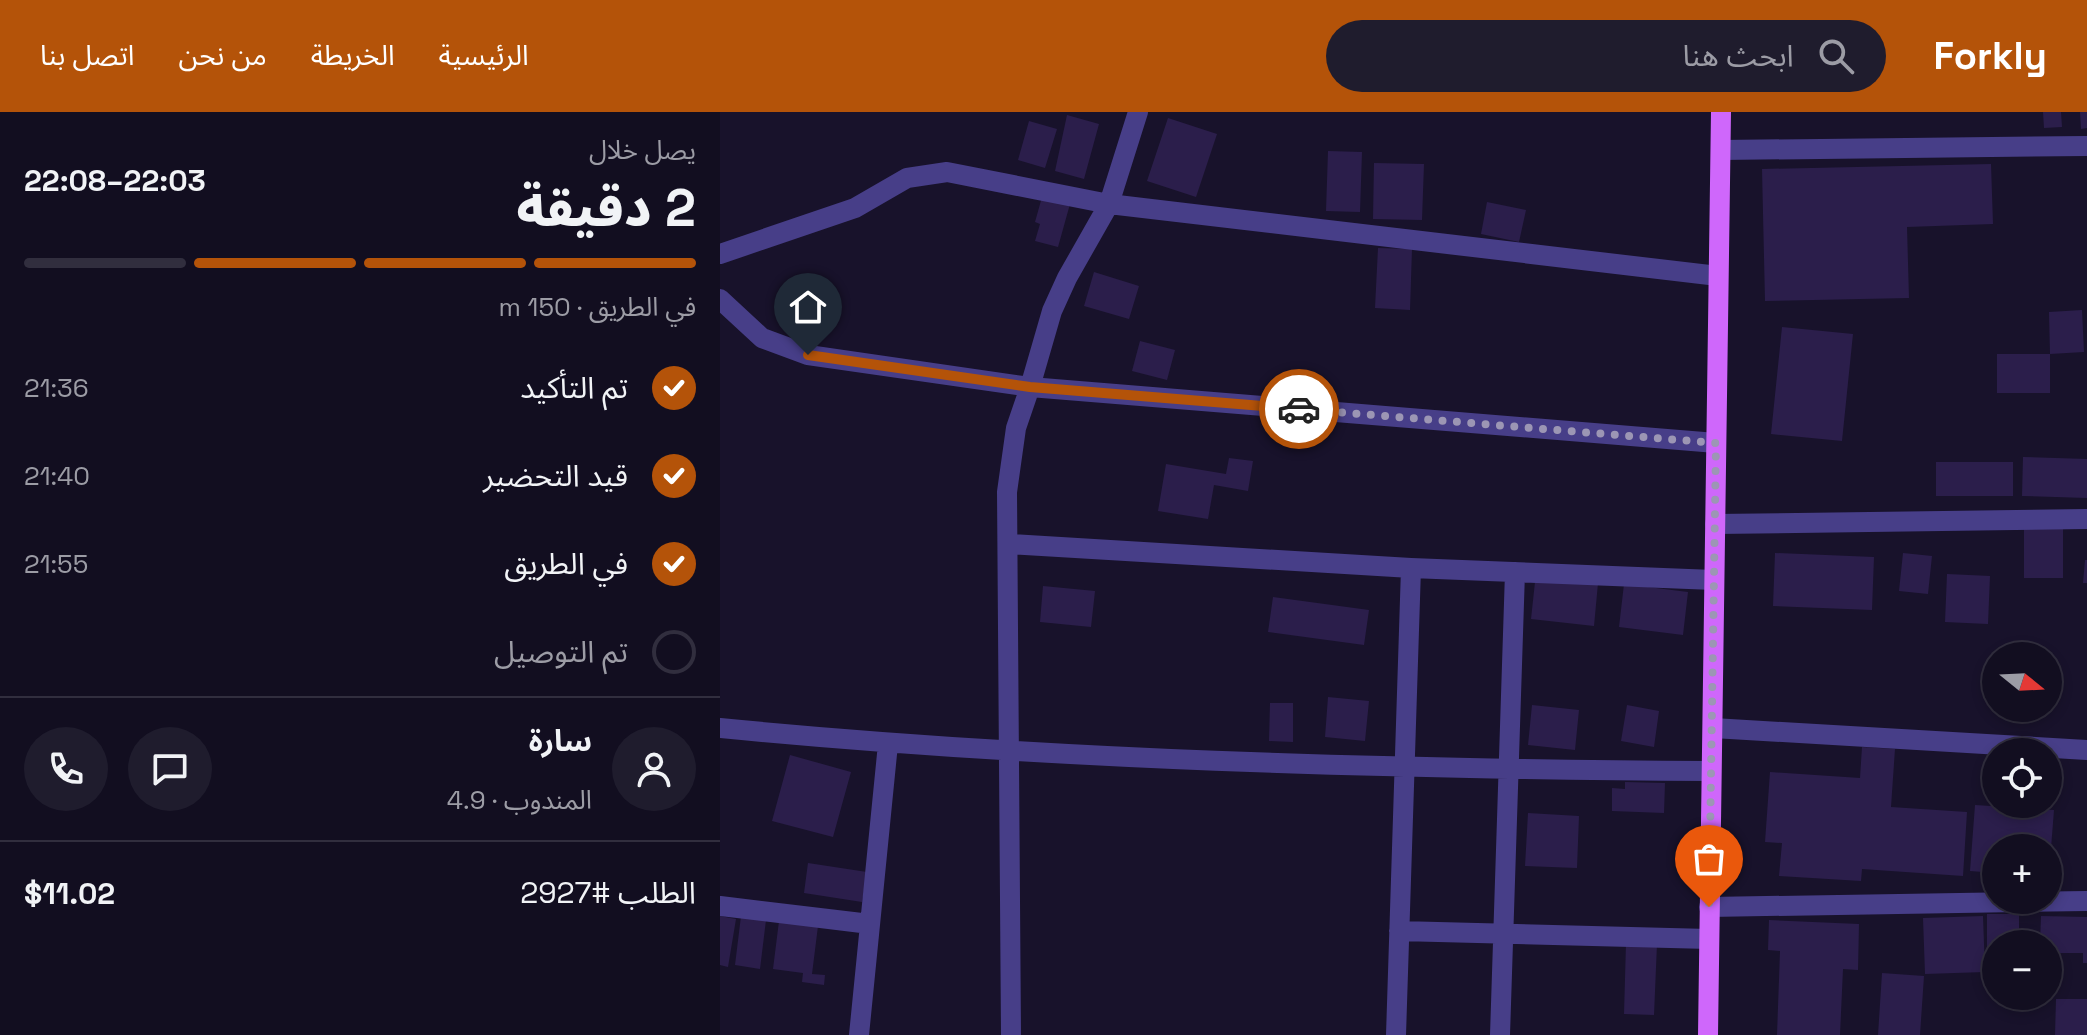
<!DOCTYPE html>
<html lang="ar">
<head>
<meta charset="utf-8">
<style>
	:root { --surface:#120e20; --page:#1f1c2d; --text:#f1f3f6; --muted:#9c9ca5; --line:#312e3e; --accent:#b45309 }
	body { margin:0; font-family:"Space Grotesk","Noto Sans Arabic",sans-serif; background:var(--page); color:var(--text); direction:rtl; height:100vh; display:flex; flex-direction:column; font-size:30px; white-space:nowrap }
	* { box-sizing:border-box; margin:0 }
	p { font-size:26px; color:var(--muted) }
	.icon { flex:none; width:44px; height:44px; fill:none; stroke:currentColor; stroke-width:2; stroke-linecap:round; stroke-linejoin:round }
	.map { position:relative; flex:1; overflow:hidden; direction:ltr }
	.drawer { display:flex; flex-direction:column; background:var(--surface); width:720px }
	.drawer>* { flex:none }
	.needle { width:52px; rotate:108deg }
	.tools { position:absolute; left:1262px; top:530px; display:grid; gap:16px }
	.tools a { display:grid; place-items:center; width:80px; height:80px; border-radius:50%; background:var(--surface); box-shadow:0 4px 12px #0003,0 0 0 2px var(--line); font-size:40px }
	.pin { position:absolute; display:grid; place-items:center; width:68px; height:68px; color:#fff; margin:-82px -34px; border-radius:50% 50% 50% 0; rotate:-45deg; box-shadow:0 0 8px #0007 }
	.pin .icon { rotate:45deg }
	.courier { position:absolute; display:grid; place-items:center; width:80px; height:80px; margin:-40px; border:6px solid #b45309; border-radius:50%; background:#fff; color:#222; box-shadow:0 2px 10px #0007 }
	.summary em { font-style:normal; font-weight:800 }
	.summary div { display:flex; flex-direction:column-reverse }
	.summary { display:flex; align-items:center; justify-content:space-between; height:136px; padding:0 24px }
	h1 { font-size:52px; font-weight:800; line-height:60px }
	.bar { display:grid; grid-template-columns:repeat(4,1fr); gap:12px 8px; align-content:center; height:96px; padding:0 24px }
	.bar i { height:10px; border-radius:6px; background:var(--line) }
	.bar .selected { background:var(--accent) }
	.bar p { grid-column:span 4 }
	.line { display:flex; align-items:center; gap:20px; padding:0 24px; border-top:2px solid var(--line) }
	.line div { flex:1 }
	.round { display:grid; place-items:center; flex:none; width:84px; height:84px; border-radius:42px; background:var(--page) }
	ol { padding:0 24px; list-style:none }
	li { display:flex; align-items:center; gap:24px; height:88px }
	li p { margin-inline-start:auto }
	li .icon { padding:8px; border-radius:50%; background:var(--accent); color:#fff; stroke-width:4 }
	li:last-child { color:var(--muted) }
	li i { width:44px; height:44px; border:4px solid var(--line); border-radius:50% }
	header { display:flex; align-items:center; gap:48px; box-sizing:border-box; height:112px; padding:0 40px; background:var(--accent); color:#fff }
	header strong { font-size:38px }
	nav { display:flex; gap:44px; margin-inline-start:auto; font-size:28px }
	.search { width:560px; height:72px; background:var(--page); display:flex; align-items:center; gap:20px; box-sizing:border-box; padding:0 28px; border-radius:44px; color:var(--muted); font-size:30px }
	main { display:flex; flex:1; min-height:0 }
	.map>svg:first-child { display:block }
</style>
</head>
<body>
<header>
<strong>Forkly</strong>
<div class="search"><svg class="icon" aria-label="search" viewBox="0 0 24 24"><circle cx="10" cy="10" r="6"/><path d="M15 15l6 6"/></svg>ابحث هنا</div>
<nav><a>الرئيسية</a><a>الخريطة</a><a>من نحن</a><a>اتصل بنا</a></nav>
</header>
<main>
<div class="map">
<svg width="1367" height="923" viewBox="0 0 1367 923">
	<rect width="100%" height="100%" fill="#18122b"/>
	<path fill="#2b1e4b" d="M1323,0H1341L1342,15L1324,16Z
		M1360,0H1367V16L1361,17Z
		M347,3L379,12L364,67L335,59Z
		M448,6L497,22L476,85L427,69Z
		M309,9L337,17L325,56L298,48Z
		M608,39L642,40L640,100L606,99Z
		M654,51L704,52L702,108L653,107Z
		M1271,52L1273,112L1187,115L1189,186L1045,189L1042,57Z
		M322,85L350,92L338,135L315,129L320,112L315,110Z
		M767,90L806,98L799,130L761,122Z
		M658,136L692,137L690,198L655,196Z
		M374,160L419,174L409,207L364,194Z
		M1362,198L1364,240L1330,242L1329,200Z
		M1062,215L1133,222L1122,329L1051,322Z
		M420,229L455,238L447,268L412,259Z
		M1277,242H1330V281H1277Z
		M1303,345L1367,347V386L1302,384Z
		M509,346L533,349L528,379L494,373L488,407L438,399L446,352L506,362Z
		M1216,350H1293V384H1216Z
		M1304,416H1343V466H1304Z
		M1055,441L1154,445L1152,498L1053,494Z
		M1183,441L1212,444L1208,482L1179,479Z
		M1365,448H1367V471H1363Z
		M1227,462L1270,464L1268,512L1225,510Z
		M815,470L878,471L874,514L811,507Z
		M904,472L968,480L963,523L899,515Z
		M323,474L375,479L371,515L320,510Z
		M553,485L649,498L644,533L548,520Z
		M608,585L649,589L645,629L605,625Z
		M550,591H573V630L549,629Z
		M812,593L859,598L855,638L808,633Z
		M907,593L939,599L934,635L901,629Z
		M1142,635L1175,637L1171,695L1247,700L1243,764L1142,757L1141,769L1059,764L1062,731L1045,730L1050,660L1140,666Z
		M70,643L131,660L113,725L52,709Z
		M905,670L945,671L944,701L892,699V676L905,677Z
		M1255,693L1334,698L1330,749L1328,736H1276V761L1250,759Z
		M808,701L859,704L857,756L805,754Z
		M88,751L147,760L142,790L84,781Z
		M1267,802H1299V832H1276V854H1267Z
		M0,804L16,807L8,855L0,853Z
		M21,804L46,808L40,857L15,853Z
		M1263,804L1265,860L1205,862L1203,806Z
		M1321,804L1367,805V851H1363V841H1328V832H1320Z
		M1049,808L1139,812L1138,858L1123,857L1120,923H1057L1060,839L1048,838Z
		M59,809L98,814L92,862L105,863L104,873L82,870L83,861L53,857Z
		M906,831L937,832L934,903L904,902Z
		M1162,861L1204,864L1200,923H1158Z
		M1336,887H1367V923H1335Z"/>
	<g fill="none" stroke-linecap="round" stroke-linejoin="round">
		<path stroke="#473e88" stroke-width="20" d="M418,0L389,92L347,166L332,199L310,275L996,331
			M1001,38L1367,34
			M0,142L135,96L187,66L227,60L389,92L998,164
			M0,187L42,226L88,243L310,275L296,316L287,380L291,923
			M995,412L1367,407
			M290,432L691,456L994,468
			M0,616C329,648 661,657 991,659
			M993,616L1367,638
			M0,794L150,812
			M989,795L1367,789
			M679,819L989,827
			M139,923L168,632
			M676,923L691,456
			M780,923L795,460"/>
		<path stroke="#cf67fb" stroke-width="20" d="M988,923L1001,0"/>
	</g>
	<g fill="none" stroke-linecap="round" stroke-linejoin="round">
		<path stroke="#9c96b4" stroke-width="8" stroke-dasharray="0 14.4" d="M579,297L996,331L989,795"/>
		<path stroke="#b45309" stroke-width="10" d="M88,243L310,275L579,297"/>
	</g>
</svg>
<div class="tools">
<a><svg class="needle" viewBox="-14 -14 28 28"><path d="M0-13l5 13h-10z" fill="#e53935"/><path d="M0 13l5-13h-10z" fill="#9c9ca5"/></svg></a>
<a><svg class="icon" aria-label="locate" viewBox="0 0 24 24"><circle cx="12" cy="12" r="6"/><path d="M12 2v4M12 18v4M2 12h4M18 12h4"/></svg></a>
<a>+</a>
<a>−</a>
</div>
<div class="pin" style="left:989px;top:795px;background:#ea580c"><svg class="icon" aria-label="bag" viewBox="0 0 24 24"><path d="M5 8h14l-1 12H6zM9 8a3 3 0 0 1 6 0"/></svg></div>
<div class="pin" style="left:88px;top:243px;background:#1f2937"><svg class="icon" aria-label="home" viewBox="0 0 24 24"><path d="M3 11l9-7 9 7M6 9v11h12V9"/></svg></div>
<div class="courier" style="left:579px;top:297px"><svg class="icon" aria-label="car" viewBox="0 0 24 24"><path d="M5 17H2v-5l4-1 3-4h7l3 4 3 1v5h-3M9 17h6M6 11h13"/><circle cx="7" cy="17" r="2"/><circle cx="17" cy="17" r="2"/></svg></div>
</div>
<section class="drawer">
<div class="summary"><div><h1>2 دقيقة</h1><p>يصل خلال</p></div><em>22:03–22:08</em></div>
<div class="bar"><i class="selected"></i><i class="selected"></i><i class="selected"></i><i></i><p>في الطريق · 150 m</p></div>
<ol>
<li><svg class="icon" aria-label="check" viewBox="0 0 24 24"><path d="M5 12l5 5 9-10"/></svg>تم التأكيد<p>21:36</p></li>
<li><svg class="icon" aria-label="check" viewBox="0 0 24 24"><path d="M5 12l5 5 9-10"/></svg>قيد التحضير<p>21:40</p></li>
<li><svg class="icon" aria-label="check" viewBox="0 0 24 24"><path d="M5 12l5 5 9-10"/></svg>في الطريق<p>21:55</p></li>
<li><i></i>تم التوصيل</li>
</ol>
<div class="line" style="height:144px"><a class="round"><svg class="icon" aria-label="person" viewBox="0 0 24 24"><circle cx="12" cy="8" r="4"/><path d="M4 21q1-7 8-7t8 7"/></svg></a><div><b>سارة</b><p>المندوب · 4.9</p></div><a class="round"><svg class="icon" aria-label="chat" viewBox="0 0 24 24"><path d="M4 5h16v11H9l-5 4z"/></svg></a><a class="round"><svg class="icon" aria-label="phone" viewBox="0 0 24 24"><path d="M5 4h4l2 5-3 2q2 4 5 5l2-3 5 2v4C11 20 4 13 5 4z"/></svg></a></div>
<div class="line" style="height:104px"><div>الطلب #2927</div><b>$11.02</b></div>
</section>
</main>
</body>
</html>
